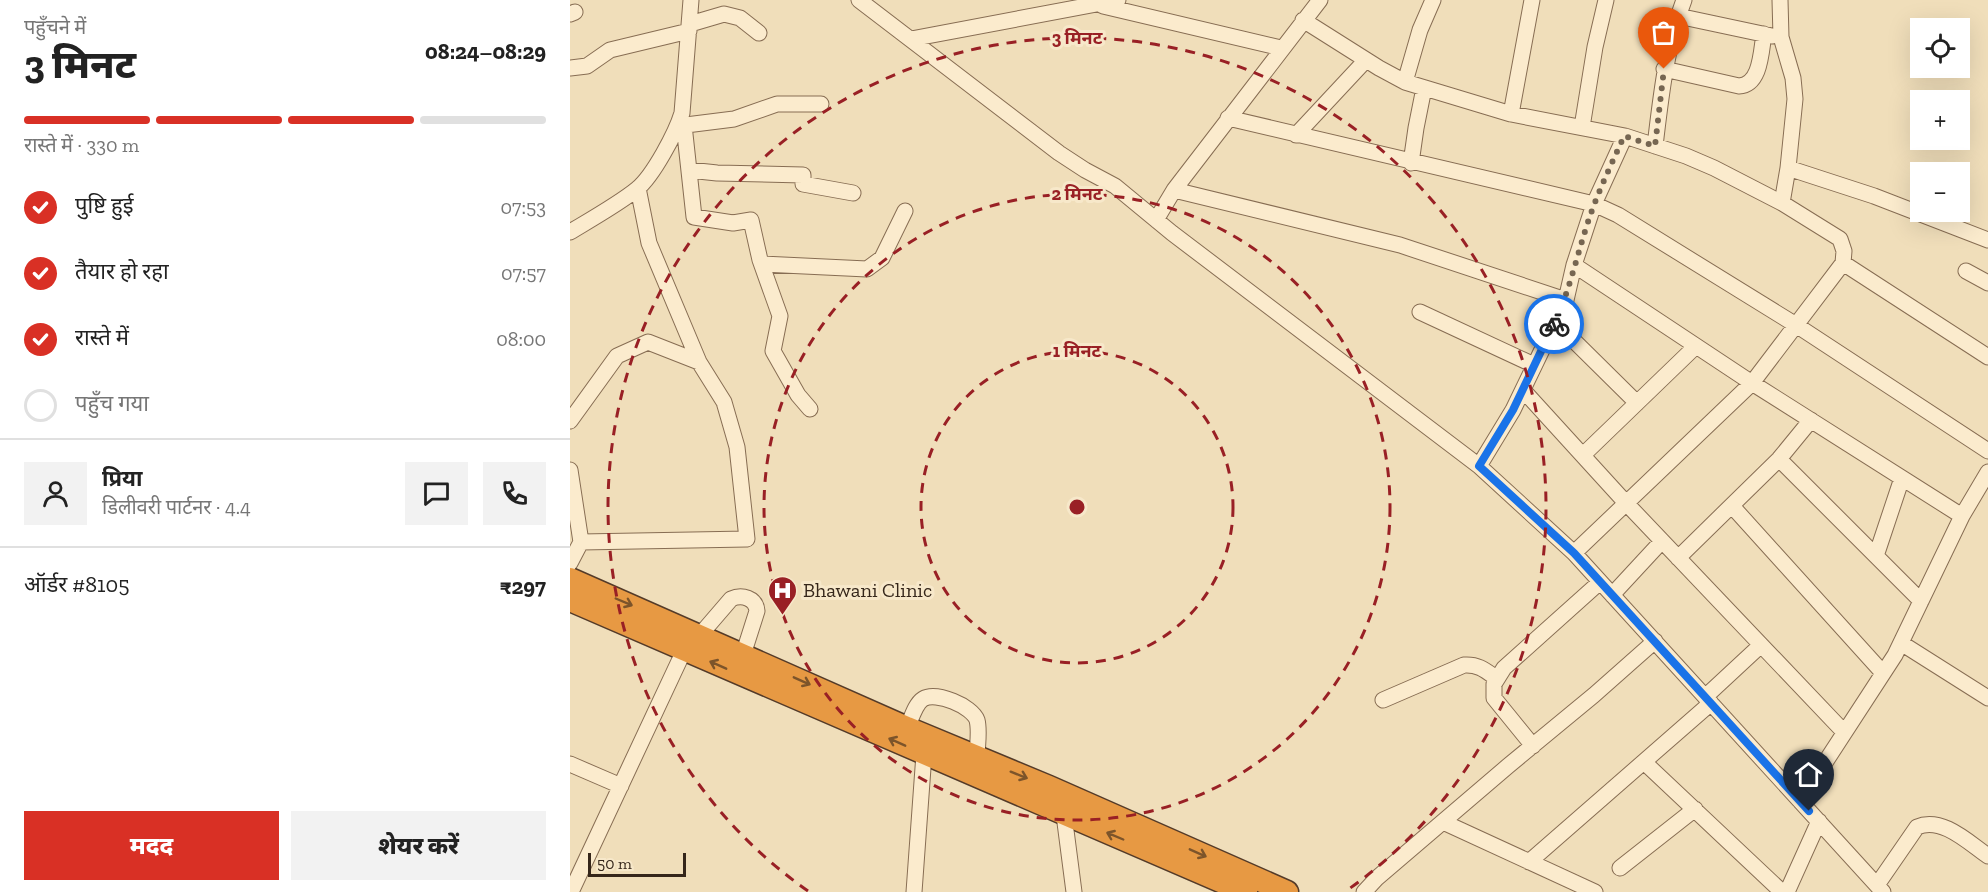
<!DOCTYPE html>
<html lang="hi">
<head>
<meta charset="utf-8">
<style>
	:root { --surface:#fff; --page:#f2f2f2; --text:#222; --muted:#767676; --line:#e0e0e0; --accent:#d93025 }
	body { margin:0; font-family:"Zilla Slab","Noto Sans Devanagari",serif; background:var(--page); color:var(--text); height:100vh; display:flex; flex-direction:column; font-size:22px; white-space:nowrap }
	* { box-sizing:border-box; margin:0 }
	p { font-size:20px; color:var(--muted) }
	.icon { flex:none; width:33px; height:33px; fill:none; stroke:currentColor; stroke-width:2; stroke-linecap:round; stroke-linejoin:round }
	.map { position:relative; flex:1; overflow:hidden }
	.details { display:flex; flex-direction:column; background:var(--surface); width:570px }
	.details>* { flex:none }
	.buttons { position:absolute; left:1340px; top:18px; display:grid; gap:12px }
	.buttons a { display:grid; place-items:center; width:60px; height:60px; border-radius:0px; background:var(--surface); box-shadow:0 6px 24px #0002; font-size:30px }
	.scale { position:absolute; left:18px; bottom:15px; width:98px; box-sizing:border-box; padding-left:6px; border:3px solid #35261a; border-top:0; font-size:16px; line-height:21px; white-space:nowrap; color:#35261a; -webkit-text-stroke:4px #f7e8ca; paint-order:stroke }
	.pin { position:absolute; display:grid; place-items:center; width:51px; height:51px; color:#fff; margin:-62px -26px; border-radius:50% 50% 50% 0; rotate:-45deg; box-shadow:0 0 6px #0007 }
	.pin .icon { rotate:45deg }
	.courier { position:absolute; display:grid; place-items:center; width:60px; height:60px; margin:-30px; border:4px solid #1a73e8; border-radius:50%; background:#fff; color:#222; box-shadow:0 2px 8px #0007 }
	.head em { font-style:normal; font-weight:800 }
	.head div { display:flex; flex-direction:column-reverse }
	.head { display:flex; align-items:center; justify-content:space-between; height:102px; padding:0 24px }
	h1 { font-size:39px; font-weight:800; line-height:45px }
	.bar { display:grid; grid-template-columns:repeat(4,1fr); gap:9px 6px; align-content:center; height:72px; padding:0 24px }
	.bar i { height:8px; border-radius:4px; background:var(--line) }
	.bar .selected { background:var(--accent) }
	.bar p { grid-column:span 4 }
	.line { display:flex; align-items:center; gap:15px; padding:0 24px; border-top:2px solid var(--line) }
	.line div { flex:1 }
	.round { display:grid; place-items:center; flex:none; width:63px; height:63px; border-radius:0px; background:var(--page) }
	ol { padding:0 24px; list-style:none }
	li { display:flex; align-items:center; gap:18px; height:66px }
	li p { margin-inline-start:auto }
	li .icon { padding:6px; border-radius:50%; background:var(--accent); color:#fff; stroke-width:4 }
	li:last-child { color:var(--muted) }
	li i { width:33px; height:33px; border:3px solid var(--line); border-radius:50% }
	.primary-button { display:flex; gap:12px; margin-top:auto; padding:12px 24px }
	.primary-button a { flex:1; height:69px; border-radius:0px; background:var(--accent); color:#fff; font-size:24px; font-weight:800; line-height:69px; text-align:center }
	.primary-button a+a { background:var(--page); color:var(--text) }
	main { display:flex; flex:1; min-height:0 }
	.map>svg:first-child { display:block }
</style>
</head>
<body>
<main>
<section class="details">
<div class="head"><div><h1>3 मिनट</h1><p>पहुँचने में</p></div><em>08:24–08:29</em></div>
<div class="bar"><i class="selected"></i><i class="selected"></i><i class="selected"></i><i></i><p>रास्ते में · 330 m</p></div>
<ol>
<li><svg class="icon" aria-label="check" viewBox="0 0 24 24"><path d="M5 12l5 5 9-10"/></svg>पुष्टि हुई<p>07:53</p></li>
<li><svg class="icon" aria-label="check" viewBox="0 0 24 24"><path d="M5 12l5 5 9-10"/></svg>तैयार हो रहा<p>07:57</p></li>
<li><svg class="icon" aria-label="check" viewBox="0 0 24 24"><path d="M5 12l5 5 9-10"/></svg>रास्ते में<p>08:00</p></li>
<li><i></i>पहुँच गया</li>
</ol>
<div class="line" style="height:108px"><a class="round"><svg class="icon" aria-label="person" viewBox="0 0 24 24"><circle cx="12" cy="8" r="4"/><path d="M4 21q1-7 8-7t8 7"/></svg></a><div><b>प्रिया</b><p>डिलीवरी पार्टनर · 4.4</p></div><a class="round"><svg class="icon" aria-label="chat" viewBox="0 0 24 24"><path d="M4 5h16v11H9l-5 4z"/></svg></a><a class="round"><svg class="icon" aria-label="phone" viewBox="0 0 24 24"><path d="M5 4h4l2 5-3 2q2 4 5 5l2-3 5 2v4C11 20 4 13 5 4z"/></svg></a></div>
<div class="line" style="height:78px"><div>ऑर्डर #8105</div><b>₹297</b></div>
<div class="primary-button"><a>मदद</a><a>शेयर करें</a></div>
</section>
<div class="map">
<svg width="1418" height="892" viewBox="0 0 1418 892">
	<rect width="100%" height="100%" fill="#f0deba"/>
	<g fill="none" stroke-linecap="round" stroke-linejoin="round">
		<defs>
			<path id="minor" d="M289,0L489,153L515,170L545,186L602,233L909,466L1004,553L1313,892
				M1210,0L1211,37L1223,78L1225,99L1218,168L1212,203
				M533,6L711,48
				M0,14L5,12
				M1108,16L1202,36
				M120,24L154,14L170,18L189,33
				M341,39L548,0
				M0,68L17,66L40,50L119,31
				M1094,69L1169,86C1191,85 1191,51 1194,34
				M835,82L850,30L863,0
				M941,114L962,0
				M658,118L1024,204L1048,215L1226,325L1418,451
				M114,125L124,217L163,223L181,220L190,260L210,316L203,351L228,395L240,409
				M108,126L164,119L207,104H251
				M1012,127L1025,47L1036,0
				M726,135L796,60
				M1055,136L1116,156L1144,168L1212,203L1270,239L1274,251L1273,263L1182,383L1392,516
				M1085,146C1091,96 1096,47 1114,0
				M841,163L846,128L854,88
				M1218,168L1304,196L1418,240
				M119,170L147,173L233,175V184L283,193
				M68,188L79,243L129,362
				M604,190L830,245L996,300L1004,265L1024,204L1055,136L941,114L835,82L809,68L733,20
				M586,220L604,190L750,0
				M0,232C20,220 50,203 67,189C83,176 106,133 112,113L121,0
				M1273,263L1418,357
				M192,264L297,269L312,258L335,211
				M1396,271L1418,283
				M850,312L964,365
				M985,322L1067,403
				M953,390L1056,503L1274,732
				M0,421L47,356L78,342L129,362L154,402L167,447L177,539L11,542
				M1013,455L1126,346
				M1209,459L1351,601
				M909,466L943,410L996,300
				M0,470L11,542L0,563
				M1162,506L1313,673
				M1004,553L1182,383L1004,265
				M1306,556L1332,478
				M1108,558L1209,459L1241,420
				M1042,595L1092,541
				M127,642L130,635L161,599C172,594 186,598 187,611L173,655
				M1331,643L1418,698
				M1135,697L1191,645
				M813,700L894,665C908,664 915,670 926,678
				M337,728C341,720 345,704 353,699C366,691 402,706 407,720C410,731 407,746 407,758
				M963,746L924,698V684L934,668L1030,582
				M1074,762L1212,892
				M0,764L51,786
				M1230,801L1325,655L1392,516L1418,472
				M494,815L504,892
				M873,822L1025,892
				M959,862L1141,703
				M1050,868L1125,809
				M1307,885L1347,827C1372,816 1399,843 1418,856
				M1,892L118,642
				M344,892L354,754
				M794,892L807,878L938,766L1024,695L1085,641
				M1217,892L1249,821"/>
			<path id="highway" d="M0,579L337,728L479,787L717,892
				M0,600L676,892"/>
		</defs>
		<use href="#minor" stroke="#876d53" stroke-width="17"/>
		<use href="#highway" stroke="#543b29" stroke-width="25"/>
		<use href="#minor" stroke="#fbebcd" stroke-width="15"/>
		<use href="#highway" stroke="#e79943" stroke-width="22"/>
	</g>
	<defs><path id="oneway-shaft" d="M-6 0H5M1.5-3L5.5 0L1.5 3" fill="none" stroke-width="1.6" stroke-linecap="round" stroke-linejoin="round" transform="scale(1.5)"/></defs>
	<g stroke="#7c542a">
		<use href="#oneway-shaft" transform="translate(54 602) rotate(23)"/>
		<use href="#oneway-shaft" transform="translate(148 665) rotate(-156)"/>
		<use href="#oneway-shaft" transform="translate(232 681) rotate(24)"/>
		<use href="#oneway-shaft" transform="translate(327 742) rotate(-156)"/>
		<use href="#oneway-shaft" transform="translate(449 775) rotate(22)"/>
		<use href="#oneway-shaft" transform="translate(545 836) rotate(-157)"/>
		<use href="#oneway-shaft" transform="translate(628 853) rotate(24)"/>
	</g>
	<g fill="none" stroke-linecap="round" stroke-linejoin="round">
		<path stroke="#766652" stroke-width="6" stroke-dasharray="0 10.8" d="M984,324C1002,286 1009,244 1024,205C1033,181 1044,159 1054,136L1085,146L1094,69"/>
		<path stroke="#1a73e8" stroke-width="8" d="M984,324L943,410L909,466L1004,553L1239,811"/>
	</g>
	<g fill="none" stroke="#992025" stroke-width="3" stroke-dasharray="10 8">
		<circle cx="507" cy="507" r="156"/>
		<circle cx="507" cy="507" r="313"/>
		<path d="M238 891A469 469 0 1 1 776 891"/>
	</g>
	<defs>
		<symbol id="hospital-pin" viewBox="-11 -11 22 30"><path d="M0 17L-7.5 6A9.5 9.5 0 1 1 7.5 6Z" fill="#992025" stroke="#f7e8ca"/><path d="M-5-5h3v3.5h4V-5h3V5h-3V1.5h-4V5h-3Z" fill="#fff"/></symbol>
	</defs>
	<g fill-rule="evenodd">
		<use href="#hospital-pin" x="196" y="574" width="33" height="45"/>
	</g>
	<g text-anchor="middle" dominant-baseline="central" stroke-width="6" stroke-linejoin="round" paint-order="stroke">
		<g font-size="20" fill="#35261a" stroke="#f7e8ca" text-anchor="start">
			<text x="233" y="590">Bhawani Clinic</text>
		</g>
	</g>
	<circle cx="507" cy="507" r="9" fill="#992025" stroke="#f7e8ca" stroke-width="3"/>
	<g font-size="18" text-anchor="middle" font-weight="bold" fill="#992025" stroke="#f7e8ca" stroke-width="6" stroke-linejoin="round" paint-order="stroke">
		<text x="507" y="44">3 मिनट</text>
		<text x="507" y="200">2 मिनट</text>
		<text x="507" y="357">1 मिनट</text>
	</g>
</svg>
<div class="buttons">
<a><svg class="icon" aria-label="locate" viewBox="0 0 24 24"><circle cx="12" cy="12" r="6"/><path d="M12 2v4M12 18v4M2 12h4M18 12h4"/></svg></a>
<a>+</a>
<a>−</a>
</div>
<div class="scale">50 m</div>
<div class="pin" style="left:1094px;top:69px;background:#ea580c"><svg class="icon" aria-label="bag" viewBox="0 0 24 24"><path d="M5 8h14l-1 12H6zM9 8a3 3 0 0 1 6 0"/></svg></div>
<div class="pin" style="left:1239px;top:811px;background:#1f2937"><svg class="icon" aria-label="home" viewBox="0 0 24 24"><path d="M3 11l9-7 9 7M6 9v11h12V9"/></svg></div>
<div class="courier" style="left:984px;top:324px"><svg class="icon" aria-label="bike" viewBox="0 0 24 24"><circle cx="6" cy="16" r="4"/><circle cx="18" cy="16" r="4"/><path d="M6 16l4-8h5l3 8M10 8l3 8H6M13 5h3"/></svg></div>
</div>
</main>
</body>
</html>
